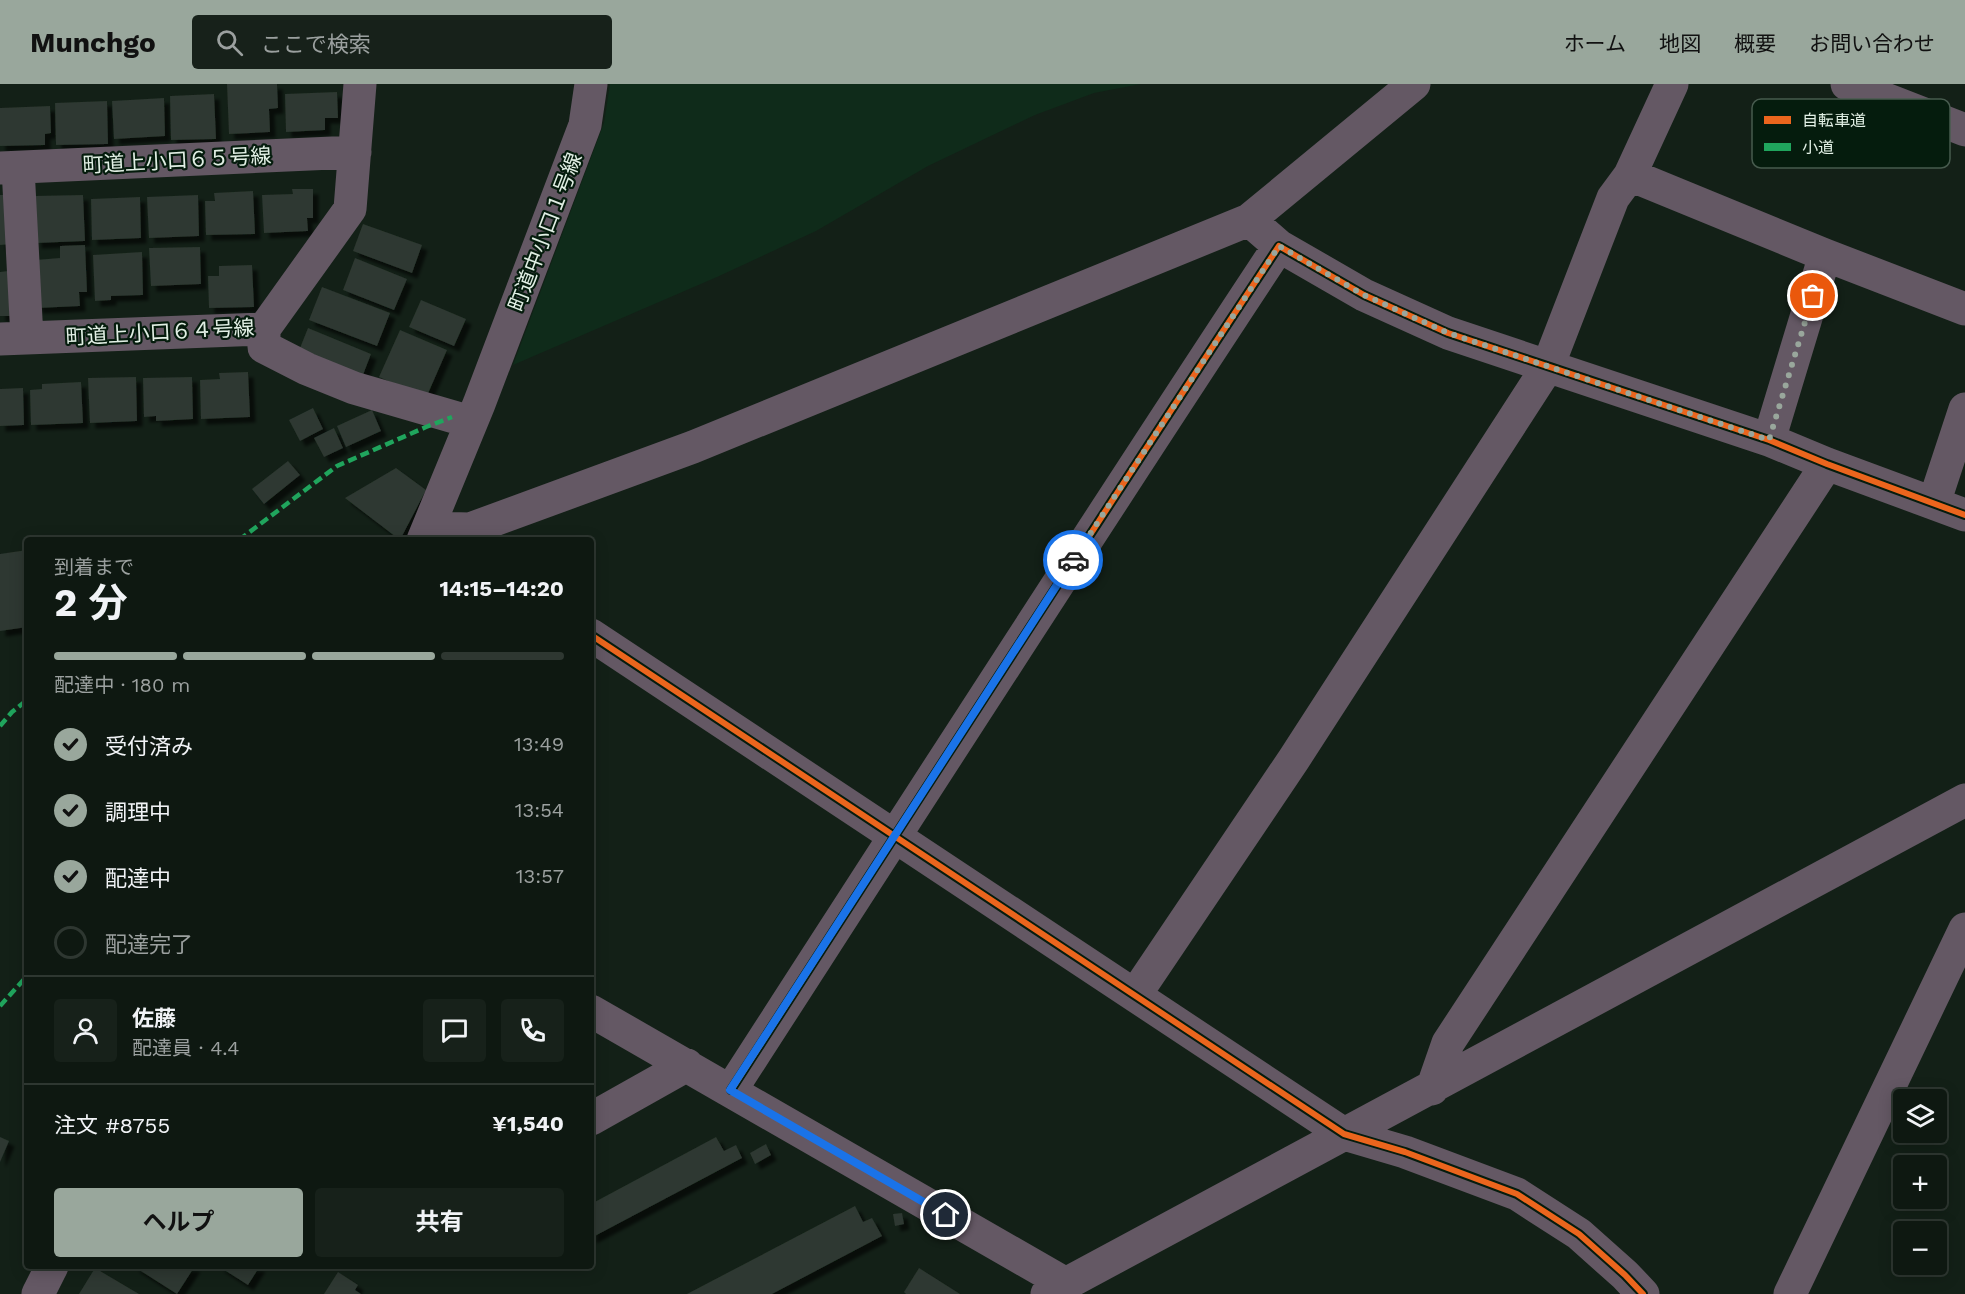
<!DOCTYPE html>
<html lang="ja">
<head>
<meta charset="utf-8">
<style>
	:root { --surface:#0e1811; --page:#17211a; --text:#f1f3f6; --muted:#9ba09f; --line:#2e3731; --accent:#99a79c }
	body { margin:0; font-family:"Work Sans","Noto Sans JP",sans-serif; background:var(--page); color:var(--text); height:100vh; display:flex; flex-direction:column; font-size:22px; white-space:nowrap }
	* { box-sizing:border-box; margin:0 }
	p { font-size:20px; color:var(--muted) }
	.icon { flex:none; width:33px; height:33px; fill:none; stroke:currentColor; stroke-width:2; stroke-linecap:round; stroke-linejoin:round }
	.map { position:relative; flex:1; overflow:hidden }
	.details { position:absolute; left:24px; top:453px; width:570px; height:732px; display:flex; flex-direction:column; background:var(--surface); border-radius:6px; box-shadow:0 3px 15px #0003,0 0 0 2px var(--line) }
	.details>* { flex:none }
	.tools { position:absolute; left:1893px; top:1005px; display:grid; gap:12px }
	.tools a { display:grid; place-items:center; width:54px; height:54px; border-radius:6px; background:var(--surface); box-shadow:0 3px 15px #0003,0 0 0 2px var(--line); font-size:30px }
	.pin { position:absolute; display:grid; place-items:center; width:51px; height:51px; color:#fff; margin:-26px; border:3px solid #fff; border-radius:50%; box-shadow:0 2px 6px #0007 }
	.courier { position:absolute; display:grid; place-items:center; width:60px; height:60px; margin:-30px; border:4px solid #1a73e8; border-radius:50%; background:#fff; color:#222; box-shadow:0 2px 8px #0007 }
	.overview em { font-style:normal; font-weight:700 }
	.overview div { display:flex; flex-direction:column-reverse }
	.overview { display:flex; align-items:center; justify-content:space-between; height:102px; padding:0 30px }
	h1 { font-size:39px; font-weight:700; line-height:45px }
	.bar { display:grid; grid-template-columns:repeat(4,1fr); gap:9px 6px; align-content:center; height:72px; padding:0 30px }
	.bar i { height:8px; border-radius:4px; background:var(--line) }
	.bar .selected { background:var(--accent) }
	.bar p { grid-column:span 4 }
	.line { display:flex; align-items:center; gap:15px; padding:0 30px; border-top:2px solid var(--line) }
	.line div { flex:1 }
	.round { display:grid; place-items:center; flex:none; width:63px; height:63px; border-radius:6px; background:var(--page) }
	ol { padding:0 30px; list-style:none }
	li { display:flex; align-items:center; gap:18px; height:66px }
	li p { margin-inline-start:auto }
	li .icon { padding:6px; border-radius:50%; background:var(--accent); color:#111; stroke-width:4 }
	li:last-child { color:var(--muted) }
	li i { width:33px; height:33px; border:3px solid var(--line); border-radius:50% }
	.button { display:flex; gap:12px; margin-top:auto; padding:12px 30px }
	.button a { flex:1; height:69px; border-radius:6px; background:var(--accent); color:#111; font-size:24px; font-weight:700; line-height:69px; text-align:center }
	.button a+a { background:var(--page); color:var(--text) }
	header { display:flex; align-items:center; gap:36px; box-sizing:border-box; height:84px; padding:0 30px; background:var(--accent); color:#111 }
	header strong { font-size:28px }
	nav { display:flex; gap:33px; margin-inline-start:auto; font-size:21px }
	.search { width:420px; height:54px; background:var(--page); display:flex; align-items:center; gap:15px; box-sizing:border-box; padding:0 21px; border-radius:6px; color:var(--muted); font-size:22px }
	.map>svg:first-child { display:block }
</style>
</head>
<body>
<header>
<strong>Munchgo</strong>
<div class="search"><svg class="icon" aria-label="search" viewBox="0 0 24 24"><circle cx="10" cy="10" r="6"/><path d="M15 15l6 6"/></svg>ここで検索</div>
<nav><a>ホーム</a><a>地図</a><a>概要</a><a>お問い合わせ</a></nav>
</header>
<div class="map">
<svg width="1965" height="1210" viewBox="0 0 1965 1210">
	<defs>
		<filter id="shadow"><feDropShadow dx="5.5" dy="5.5" stdDeviation="1.5" flood-color="#0009"/></filter>
	</defs>
	<rect width="100%" height="100%" fill="#132017"/>
	<path fill="#0f2b1a" d="M610,0H1141L1094,9L1035,31L928,82L816,147L717,193L513,281L604,39Z"/>
	<path fill="#2d3830" filter="url(#shadow)" d="M227,0H277L278,24L269,25L270,48L229,50Z
		M337,8L338,34H325V46L286,48L285,10Z
		M214,10L216,55L171,56L170,12Z
		M164,14L165,52L114,55L112,17Z
		M107,17L108,60L56,61L55,19Z
		M50,22L51,49L45,50V61L0,62V24Z
		M292,105H313V134H307L308,147L264,149L262,111L293,110Z
		M253,107L255,150L206,151L205,117H215L214,109Z
		M0,111H4L11,160L0,161Z
		M83,111L85,157L36,159L34,112Z
		M198,111L199,152L149,154L147,113Z
		M140,113L141,154L92,156L91,115Z
		M363,140L422,161L412,189L353,167Z
		M85,161L87,208H79L80,222L37,224L35,176L60,174V162Z
		M200,163L201,200L151,202L149,164Z
		M142,168L143,211L111,212V216L95,217L93,171Z
		M355,174L407,195L394,226L343,206Z
		M252,181L254,223L209,224L208,192H219V182Z
		M8,187L10,232H0V188Z
		M322,203L390,229L377,262L309,236Z
		M421,216L466,235L454,262L409,243Z
		M308,244L371,270L361,296L298,269Z
		M400,246L447,266L426,314L379,293Z
		M248,288L250,333L201,335L200,296L220,295L219,289Z
		M136,293L137,337L90,339L88,294Z
		M192,293L193,335L156,337V332L144,333L143,294Z
		M81,298L83,339L31,341L30,306L42,305V300Z
		M23,304L24,341L0,342V305Z
		M313,324L323,345L300,357L289,336Z
		M372,326L381,347L346,363L337,342Z
		M334,344L343,364L324,373L314,354Z
		M288,377L300,391L264,420L252,405Z
		M396,384L426,406L400,456L345,414Z
		M27,466V543L0,547V470Z
		M0,1053L9,1057L0,1078Z
		M716,1053L724,1067L736,1061L742,1074L591,1154V1120Z
		M766,1060L771,1071L755,1080L750,1069Z
		M855,1122L863,1138L872,1134L882,1152L772,1210H687Z
		M902,1129L904,1140L895,1142L893,1130Z
		M133,1182H195L177,1210Z
		M218,1182H260L248,1201Z
		M95,1184L139,1210H79Z
		M919,1184L960,1210H906L904,1208Z
		M338,1188L358,1201L355,1206L361,1210H324Z"/>
	<g fill="none" stroke-linecap="round" stroke-linejoin="round">
		<path stroke="#645864" stroke-width="33" d="M1847,0L1965,46
			M0,84L355,68
			M18,84L27,254
			M1630,91L1825,171L1965,225
			M1249,136L1414,0
			M264,245V263L307,285L354,304L471,338
			M0,255L264,245L350,125L360,0
			M1769,356L1825,171
			M1934,419L1965,325
			M429,444L470,445L693,363L1249,136L1279,162
			M423,456L479,320L585,41L591,0
			M591,551L1344,1050L1405,1068L1517,1110L1579,1150L1625,1191L1643,1210
			M1135,911L1294,675L1548,282L1613,114L1630,91L1672,0
			M591,927L1066,1200
			M1432,1005L1448,959L1827,380
			M731,1006C913,724 1094,442 1279,162L1364,211L1448,249L1769,356L1827,380L1965,431
			M591,1035L687,981
			M38,1210L52,1182
			M1047,1210L1965,716
			M1790,1210L1965,845"/>
		<path stroke="#20a55d" stroke-width="4.5" stroke-dasharray="9 4.5" stroke-linecap="butt" d="M239,456L337,382L426,343L452,333
			M0,642L12,628L27,616
			M0,922L27,892"/>
		<defs>
			<path id="cycleway" d="M591,551L1344,1050L1405,1068L1517,1110L1579,1150L1625,1191L1643,1210
				M731,1006C913,724 1094,442 1279,162L1364,211L1448,249L1769,356L1827,380L1965,431"/>
		</defs>
		<use href="#cycleway" stroke="#051c0d" stroke-width="10"/>
		<use href="#cycleway" stroke="#eb651d" stroke-width="6"/>
	</g>
	<g fill="none" stroke-linecap="round" stroke-linejoin="round">
		<path stroke="#99a79c" stroke-width="6" stroke-dasharray="0 10.8" d="M1073,476L1279,162L1364,211L1448,249L1769,356L1813,212"/>
		<path stroke="#1a73e8" stroke-width="8" d="M946,1131L730,1006L1073,476"/>
	</g>
	<g text-anchor="middle" dominant-baseline="central" stroke-width="4.5" stroke-linejoin="round" paint-order="stroke">
		<g font-size="21" fill="#e1efe4" stroke="#051c0d">
			<text transform="translate(177 76) rotate(-3)">町道上小口６５号線</text>
			<text transform="translate(545 148) rotate(-69)">町道中小口１号線</text>
			<text transform="translate(160 248) rotate(-3)">町道上小口６４号線</text>
		</g>
	</g>
	<rect x="1752" y="15" width="198" height="69" rx="9" fill="#051c0d" stroke="#475b4e" stroke-width="1.5"/>
	<rect x="1764" y="32" width="27" height="8" fill="#eb651d"/>
	<rect x="1764" y="59" width="27" height="8" fill="#20a55d"/>
	<g font-size="16" fill="#e1efe4">
		<text x="1802" y="42">自転車道</text>
		<text x="1802" y="69">小道</text>
	</g>
</svg>
<div class="tools">
<a><svg class="icon" aria-label="layers" viewBox="0 0 24 24"><path d="M12 4l9 5-9 5-9-5zM3 14l9 5 9-5"/></svg></a>
<a>+</a>
<a>−</a>
</div>
<div class="pin" style="left:1813px;top:212px;background:#ea580c"><svg class="icon" aria-label="bag" viewBox="0 0 24 24"><path d="M5 8h14l-1 12H6zM9 8a3 3 0 0 1 6 0"/></svg></div>
<div class="pin" style="left:946px;top:1131px;background:#1f2937"><svg class="icon" aria-label="home" viewBox="0 0 24 24"><path d="M3 11l9-7 9 7M6 9v11h12V9"/></svg></div>
<div class="courier" style="left:1073px;top:476px"><svg class="icon" aria-label="car" viewBox="0 0 24 24"><path d="M5 17H2v-5l4-1 3-4h7l3 4 3 1v5h-3M9 17h6M6 11h13"/><circle cx="7" cy="17" r="2"/><circle cx="17" cy="17" r="2"/></svg></div>
<section class="details">
<div class="overview"><div><h1>2 分</h1><p>到着まで</p></div><em>14:15–14:20</em></div>
<div class="bar"><i class="selected"></i><i class="selected"></i><i class="selected"></i><i></i><p>配達中 · 180 m</p></div>
<ol>
<li><svg class="icon" aria-label="check" viewBox="0 0 24 24"><path d="M5 12l5 5 9-10"/></svg>受付済み<p>13:49</p></li>
<li><svg class="icon" aria-label="check" viewBox="0 0 24 24"><path d="M5 12l5 5 9-10"/></svg>調理中<p>13:54</p></li>
<li><svg class="icon" aria-label="check" viewBox="0 0 24 24"><path d="M5 12l5 5 9-10"/></svg>配達中<p>13:57</p></li>
<li><i></i>配達完了</li>
</ol>
<div class="line" style="height:108px"><a class="round"><svg class="icon" aria-label="person" viewBox="0 0 24 24"><circle cx="12" cy="8" r="4"/><path d="M4 21q1-7 8-7t8 7"/></svg></a><div><b>佐藤</b><p>配達員 · 4.4</p></div><a class="round"><svg class="icon" aria-label="chat" viewBox="0 0 24 24"><path d="M4 5h16v11H9l-5 4z"/></svg></a><a class="round"><svg class="icon" aria-label="phone" viewBox="0 0 24 24"><path d="M5 4h4l2 5-3 2q2 4 5 5l2-3 5 2v4C11 20 4 13 5 4z"/></svg></a></div>
<div class="line" style="height:78px"><div>注文 #8755</div><b>¥1,540</b></div>
<div class="button"><a>ヘルプ</a><a>共有</a></div>
</section>
</div>
</body>
</html>
